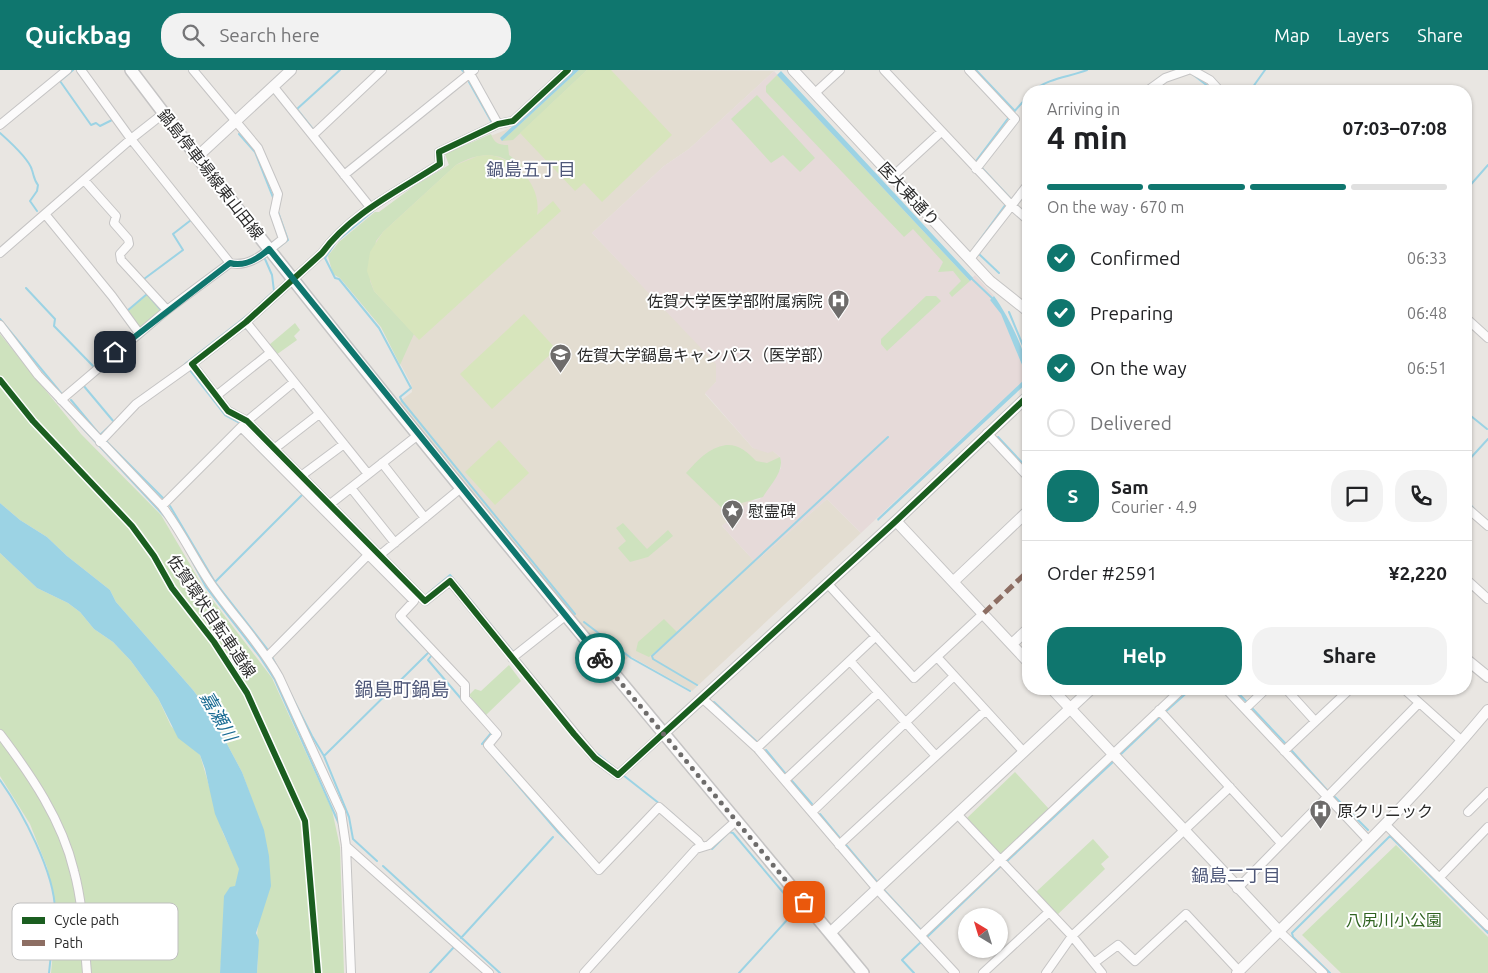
<!DOCTYPE html>
<html lang="en">
<head>
<meta charset="utf-8">
<style>
	:root { --surface:#fff; --page:#f2f2f2; --text:#202124; --muted:#757577; --line:#e0e0e0; --accent:#0f766e }
	body { margin:0; font-family:Ubuntu,"Noto Sans JP",sans-serif; background:var(--page); color:var(--text); height:100vh; display:flex; flex-direction:column; font-size:19px; white-space:nowrap }
	* { box-sizing:border-box; margin:0 }
	p { font-size:16px; color:var(--muted) }
	.icon { flex:none; width:28px; height:28px; fill:none; stroke:currentColor; stroke-width:2; stroke-linecap:round; stroke-linejoin:round }
	.map { position:relative; flex:1; overflow:hidden }
	.sheet { position:absolute; left:1022px; top:15px; width:450px; height:610px; display:flex; flex-direction:column; background:var(--surface); border-radius:20px; box-shadow:0 1px 4px #0004 }
	.sheet>* { flex:none }
	.needle { width:32px; rotate:322deg }
	.controls { position:absolute; left:958px; top:838px; display:grid; gap:10px }
	.controls a { display:grid; place-items:center; width:50px; height:50px; border-radius:50%; background:var(--surface); box-shadow:0 1px 4px #0004; font-size:25px }
	.pin { position:absolute; display:grid; place-items:center; width:42px; height:42px; color:#fff; margin:-21px; border-radius:10px; box-shadow:0 2px 8px #0006 }
	.courier { position:absolute; display:grid; place-items:center; width:50px; height:50px; margin:-25px; border:4px solid #0f766e; border-radius:50%; background:#fff; color:#222; box-shadow:0 1px 6px #0007 }
	.summary em { font-style:normal; font-weight:700 }
	.summary div { display:flex; flex-direction:column-reverse }
	.summary { display:flex; align-items:center; justify-content:space-between; height:85px; padding:0 25px }
	h1 { font-size:32px; font-weight:700; line-height:38px }
	.bar { display:grid; grid-template-columns:repeat(4,1fr); gap:8px 5px; align-content:center; height:60px; padding:0 25px }
	.bar i { height:6px; border-radius:4px; background:var(--line) }
	.bar .current { background:var(--accent) }
	.bar p { grid-column:span 4 }
	.line { display:flex; align-items:center; gap:12px; padding:0 25px; border-top:1px solid var(--line) }
	.line div { flex:1 }
	.round { display:grid; place-items:center; flex:none; width:52px; height:52px; border-radius:20px; background:var(--page) }
	ol { padding:0 25px; list-style:none }
	li { display:flex; align-items:center; gap:15px; height:55px }
	li p { margin-inline-start:auto }
	li .icon { padding:5px; border-radius:50%; background:var(--accent); color:#fff; stroke-width:4 }
	li:last-child { color:var(--muted) }
	li i { width:28px; height:28px; border:2px solid var(--line); border-radius:50% }
	.button { display:flex; gap:10px; margin-top:auto; padding:10px 25px }
	.button a { flex:1; height:58px; border-radius:20px; background:var(--accent); color:#fff; font-size:20px; font-weight:700; line-height:58px; text-align:center }
	.button a+a { background:var(--page); color:var(--text) }
	header { display:flex; align-items:center; gap:30px; box-sizing:border-box; height:70px; padding:0 25px; background:var(--accent); color:#fff }
	header strong { font-size:24px }
	nav { display:flex; gap:28px; margin-inline-start:auto; font-size:18px }
	.search { width:350px; height:45px; background:var(--page); display:flex; align-items:center; gap:12px; box-sizing:border-box; padding:0 18px; border-radius:20px; color:var(--muted); font-size:19px }
	.map>svg:first-child { display:block }
</style>
</head>
<body>
<header>
<strong>Quickbag</strong>
<div class="search"><svg class="icon" aria-label="search" viewBox="0 0 24 24"><circle cx="10" cy="10" r="6"/><path d="M15 15l6 6"/></svg>Search here</div>
<nav><a>Map</a><a>Layers</a><a>Share</a></nav>
</header>
<div class="map">
<svg width="1488" height="903" viewBox="0 0 1488 903">
	<rect width="100%" height="100%" fill="#e9e6e2"/>
	<path fill="#e3ddd1" d="M579,0L774,1L689,79L664,96L592,163L717,294L716,312L705,324L753,378L773,381L780,387L770,416L722,456L755,492L827,429L861,463L692,621L630,586L615,598L399,332L412,322L411,314L381,257L340,208L333,204L328,186L339,172L375,142H379L449,95L445,84L521,54Z"/>
	<path fill="#e6dad9" d="M774,1L969,211L975,205L994,226L990,230L1001,243L1027,307L861,463L827,429L755,492L722,456L748,433L760,429L781,398L780,387L773,381L768,383L753,378L705,323L716,312V294L592,163L664,96L689,79Z"/>
	<path fill="#cee2be" d="M579,0H587L513,70L502,71Z
		M777,5L970,211L952,227L949,223L961,211L953,201L938,202L943,192L913,159L904,167L766,22V16Z
		M757,25L815,88L800,102L783,85L771,93L731,49Z
		M491,64C494,73 499,75 508,75L509,85L522,95L518,99C500,80 477,83 456,95L383,162L376,171L370,211L374,221L414,264L400,295L381,257L340,208L333,204L328,186L339,172L375,142H379L414,116L449,95L445,84Z
		M148,223L164,241L141,259L128,241Z
		M926,226H936L941,231L887,281L881,274V269Z
		M295,253L300,260L294,266L297,270L276,285L269,275Z
		M0,264L81,364L161,445L205,520L272,608L332,740L340,777L344,903H257C259,885 255,868 259,850L251,727L242,702L211,644L193,620L116,532L110,520L67,486L47,467L20,450L0,433Z
		M726,375C738,374 748,382 756,391L767,393L780,387C785,401 770,415 763,427L738,434L727,443L686,403C698,390 708,378 726,375Z
		M623,453L647,479L668,460L673,466L648,487L630,492L618,478L626,471L616,458Z
		M0,483L37,518L68,533L80,542L94,559L113,572L131,591L158,628L171,656L200,685L223,763L240,799L224,857L220,903H51L57,840L47,797L30,754L0,706Z
		M664,549L677,562L649,587L636,581L638,572Z
		M509,595L521,611L486,645L469,625L475,619L481,621Z
		M1015,702L1049,739L1000,785L967,748Z
		M1093,769L1109,787L1101,794L1105,799L1055,847L1036,825V822Z
		M1396,775L1488,867V903H1341L1302,865Z"/>
	<path fill="#d7e5bc" d="M587,0H611L672,65L602,132L584,113L575,121L520,63Z
		M489,85C517,89 542,116 537,145L553,131L561,141L419,270L374,221L367,201L370,182L383,162L456,95L478,86Z
		M524,244L556,279L492,339L460,304Z
		M499,370L529,403L495,435L465,402Z"/>
	<path fill="#9cd3e4" d="M573,0H579L502,71L500,68Z
		M781,1L973,208L970,211L777,5Z
		M994,226C1009,247 1029,286 1029,311L878,451L877,449L1027,307L1001,244L990,230Z
		M0,433L20,450L47,467L67,486L110,520L116,532L193,620L211,644L242,702L264,760L269,786L271,816L256,863L259,870L257,903H220L224,826L230,817L235,816L239,799L215,744L205,699L200,685L178,668L158,628L131,591L113,572L94,559L80,542L68,533L37,518L0,483Z"/>
	<g fill="none" stroke-linecap="round" stroke-linejoin="round">
		<path stroke="#9cd3e4" stroke-width="2" d="M73,0L60,11L91,55L96,53L100,56L114,49
			M462,0L464,2
			M976,0L1014,40
			M1191,3L1214,21
			M469,12L491,51
			M1033,21C1048,8 1069,7 1087,0
			M1250,21L1265,0
			M1012,44L1029,25
			M313,59L297,39L340,0
			M0,63C9,71 29,89 32,100C34,106 34,110 38,115L37,121L30,131L37,141
			M239,64L255,82L274,130
			M318,66L340,94
			M978,94L976,91L1009,47
			M981,97L1010,128L1008,130
			M1466,120L1488,95
			M277,139L288,170L279,177
			M373,141L336,172L325,188L335,208L339,209L379,258L411,318L400,327L402,331L575,544
			M974,178L1006,134
			M979,184L999,203
			M971,208L993,229
			M144,209L183,180L173,164L191,150
			M26,218L55,249L54,256L94,297L96,296
			M147,224L161,240
			M260,234L274,221L272,205L265,189
			M127,241L147,224L144,220
			M1009,242L1029,290
			M0,249L61,323
			M186,295L185,294L253,241
			M189,299L225,345L242,354
			M53,326L167,449
			M71,330L100,365L114,352L83,315
			M1466,342L1487,359
			M998,367L1029,400
			M106,371L163,428
			M1466,393L1488,369
			M1466,430L1475,440
			M170,436L215,512L268,580
			M190,487L206,517L260,587L275,610L339,754
			M215,512L302,425
			M425,526L450,505L513,582
			M399,551L432,585L428,590L463,631
			M584,552L631,588L690,621
			M272,587L312,666L324,686L349,747L353,769L377,791
			M697,615L653,589L652,586L888,367
			M1234,619L1246,631
			M714,632L756,671
			M1252,638L1285,673
			M1164,643L1191,619
			M482,674L492,662
			M766,680L785,703
			M1292,681L1327,720
			M595,682L616,699
			M324,686L429,582
			M1119,686L1161,646
			M497,691L558,762L582,786
			M623,705L674,745
			M0,710C22,741 55,803 55,841C54,862 51,883 49,903
			M792,711L812,734
			M1335,727L1368,760
			M820,744L839,767
			M846,775L878,813
			M712,779L729,762L733,763L797,839L739,903
			M1006,792L1114,691
			M383,796L500,903
			M883,819L922,861
			M461,868L553,767
			M926,868L1002,795
			M430,903L454,877
			M914,903L902,890L922,871
			M1330,903L1293,867L1292,863L1390,766L1488,863"/>
		<defs>
			<path id="minor" d="M81,0L131,69L230,193
				M468,0L498,54
				M568,0L513,51L498,54L439,82L440,94C399,121 351,143 322,183L246,252L192,294L228,341L247,351L425,531L450,511L595,688L618,705L663,664
				M884,0L1012,136L1029,151
				M969,0L1015,49L976,99
				M1192,0L1210,10L1220,21
				M273,16L370,137
				M1147,21L1165,8L1188,0
				M815,23L840,0
				M0,55L67,0
				M313,65L382,0
				M344,105L474,0
				M893,106L941,62
				M84,110L116,146L114,153L128,169L129,174L120,184L121,190L167,240
				M45,144L112,226L139,263
				M0,183L131,69L164,43
				M970,189L1029,113
				M1466,248L1488,268
				M246,252L368,404
				M0,255L38,305L162,436C181,461 194,489 211,514C233,546 260,573 279,607L341,742L346,776L351,903
				M216,326L270,283
				M61,330L167,240L230,193C250,198 267,181 283,169L274,143L278,124L258,78L193,0
				M247,351L294,312
				M987,363L1029,408
				M100,372L136,334L192,294
				M274,379L319,344
				M382,393L425,448
				M301,406L344,374
				M351,418L395,473
				M329,435L418,365
				M162,436L241,357L414,531L400,546L465,615V628L497,664L488,675L599,800L659,737L698,771L701,776
				M1466,437L1488,456
				M380,485L461,418
				M1466,509L1488,529
				M827,513L914,608L984,543
				M267,587L368,485
				M937,587L1023,681
				M512,588L565,546
				M850,591L936,686
				M1226,619L1369,771
				M1286,619L1315,651
				M1404,619L1462,671
				M702,628L757,678L877,819L955,903
				M1245,639L1266,619
				M1159,640L1281,773
				M0,664C31,705 62,750 74,801C83,834 84,869 87,903
				M757,678L876,566
				M1284,681L1350,619
				M785,710L878,623
				M812,742L954,606
				M1468,742L1488,722
				M957,744L1072,866L1102,903
				M1386,755L1488,856
				M839,775L985,641
				M346,776L489,903
				M1440,807L1488,757
				M1237,819L1419,633
				M1279,861L1323,903
				M921,865L1182,619
				M1094,893L1118,875L1135,891L1186,844L1239,901
				M584,903L696,779L709,775L736,751
				M983,903L1049,842
				M1046,903L1072,866L1230,717"/>
			<path id="tertiary" d="M793,0L990,211L1029,242
				M198,86L291,0
				M896,451L1029,593
				M954,511L1029,440
				M1012,574L1029,558
				M1466,589L1488,607
				M1052,619L1279,861
				M663,664L896,451L1029,325
				M830,863L1091,619
				M1237,903C1323,817 1410,734 1488,640"/>
			<path id="secondary" d="M131,0C364,309 616,605 863,903"/>
		</defs>
		<use href="#minor" stroke="#c5c4c4" stroke-width="10"/>
		<use href="#tertiary" stroke="#c5c4c4" stroke-width="12"/>
		<use href="#secondary" stroke="#c5c4c4" stroke-width="14"/>
		<use href="#minor" stroke="#fcfbfb" stroke-width="8"/>
		<use href="#tertiary" stroke="#fcfbfb" stroke-width="10"/>
		<use href="#secondary" stroke="#fcfbfb" stroke-width="11"/>
		<path stroke="#8d6e63" stroke-width="5" stroke-dasharray="10 5" stroke-linecap="butt" d="M984,543L1029,500"/>
		<defs>
			<path id="cycleway" d="M568,0L513,51L498,54L439,82L440,94C399,121 351,143 322,183L246,252L192,294L228,341L247,351L425,531L450,511L574,664L595,688L618,705L896,451L1029,325
				M0,310L33,351L132,456L154,486L172,518L214,572L247,623L305,751L318,903"/>
		</defs>
		<use href="#cycleway" stroke="#fff" stroke-width="9"/>
		<use href="#cycleway" stroke="#1b5e20" stroke-width="6"/>
	</g>
	<g fill="none" stroke-linecap="round" stroke-linejoin="round">
		<path stroke="#6e6c6b" stroke-width="5" stroke-dasharray="0 9" d="M600,588L804,832"/>
		<path stroke="#0f766e" stroke-width="6" d="M115,282L230,193C244,197 258,189 269,179L600,588"/>
	</g>
	<defs>
		<symbol id="hospital-pin" viewBox="-11 -11 22 30"><path d="M0 17L-7.5 6A9.5 9.5 0 1 1 7.5 6Z" fill="#6e6c6b" stroke="#fff"/><path d="M-5-5h3v3.5h4V-5h3V5h-3V1.5h-4V5h-3Z" fill="#fff"/></symbol>
		<symbol id="university-pin" viewBox="-11 -11 22 30"><path d="M0 17L-7.5 6A9.5 9.5 0 1 1 7.5 6Z" fill="#6e6c6b" stroke="#fff"/><path d="M0-5L7-2L0 1L-7-2ZM-4 1L0 2.5L4 1V4Q0 6-4 4Z" fill="#fff"/></symbol>
		<symbol id="sight-pin" viewBox="-11 -11 22 30"><path d="M0 17L-7.5 6A9.5 9.5 0 1 1 7.5 6Z" fill="#6e6c6b" stroke="#fff"/><path d="M0-6L1.8-2.2L6-1.7L2.9 1.2L3.7 5.4L0 3.3L-3.7 5.4L-2.9 1.2L-6-1.7L-1.8-2.2Z" fill="#fff"/></symbol>
	</defs>
	<g fill-rule="evenodd">
		<use href="#hospital-pin" x="826" y="218" width="25" height="34"/>
		<use href="#university-pin" x="548" y="272" width="25" height="34"/>
		<use href="#sight-pin" x="720" y="428" width="25" height="34"/>
		<use href="#hospital-pin" x="1308" y="728" width="25" height="34"/>
	</g>
	<g text-anchor="middle" dominant-baseline="central" stroke-width="4" stroke-linejoin="round" paint-order="stroke">
		<g font-size="16" fill="#2b2b2b" stroke="#fff">
			<text transform="translate(211 104) rotate(52)">鍋島停車場線東山田線</text>
			<text transform="translate(909 124) rotate(47)">医大東通り</text>
			<text transform="translate(212 546) rotate(56)">佐賀環状自転車道線</text>
		</g>
		<g font-size="16" fill="#2b2b2b" stroke="#fff" text-anchor="start">
			<text x="823" y="231" text-anchor="end">佐賀大学医学部附属病院</text>
			<text x="577" y="285">佐賀大学鍋島キャンパス（医学部）</text>
			<text x="748" y="441">慰霊碑</text>
			<text x="1337" y="741">原クリニック</text>
		</g>
		<g font-size="16" fill="#306321" stroke="#fff">
			<text x="1394" y="850">八尻川小公園</text>
		</g>
		<g font-size="18" fill="#4f5879" stroke="#fff">
			<text x="531" y="99">鍋島五丁目</text>
			<text x="1236" y="805">鍋島二丁目</text>
		</g>
		<g font-size="18" font-style="italic" fill="#196b92" stroke="#fff">
			<text transform="translate(219 646) rotate(60)">嘉瀬川</text>
		</g>
		<g font-size="19" fill="#4f5879" stroke="#fff">
			<text x="402" y="619">鍋島町鍋島</text>
		</g>
	</g>
	<rect x="12" y="833" width="166" height="57" rx="8" fill="#fff" stroke="#bfbfbf" stroke-width="1"/>
	<rect x="22" y="847" width="23" height="7" fill="#1b5e20"/>
	<rect x="22" y="870" width="23" height="6" fill="#8d6e63"/>
	<g font-size="14" fill="#2b2b2b">
		<text x="54" y="855">Cycle path</text>
		<text x="54" y="878">Path</text>
	</g>
</svg>
<div class="controls">
<a><svg class="needle" viewBox="-14 -14 28 28"><path d="M0-13l5 13h-10z" fill="#e53935"/><path d="M0 13l5-13h-10z" fill="#757577"/></svg></a>
</div>
<div class="pin" style="left:804px;top:832px;background:#ea580c"><svg class="icon" aria-label="bag" viewBox="0 0 24 24"><path d="M5 8h14l-1 12H6zM9 8a3 3 0 0 1 6 0"/></svg></div>
<div class="pin" style="left:115px;top:282px;background:#1f2937"><svg class="icon" aria-label="home" viewBox="0 0 24 24"><path d="M3 11l9-7 9 7M6 9v11h12V9"/></svg></div>
<div class="courier" style="left:600px;top:588px"><svg class="icon" aria-label="bike" viewBox="0 0 24 24"><circle cx="6" cy="16" r="4"/><circle cx="18" cy="16" r="4"/><path d="M6 16l4-8h5l3 8M10 8l3 8H6M13 5h3"/></svg></div>
<section class="sheet">
<div class="summary"><div><h1>4 min</h1><p>Arriving in</p></div><em>07:03–07:08</em></div>
<div class="bar"><i class="current"></i><i class="current"></i><i class="current"></i><i></i><p>On the way · 670 m</p></div>
<ol>
<li><svg class="icon" aria-label="check" viewBox="0 0 24 24"><path d="M5 12l5 5 9-10"/></svg>Confirmed<p>06:33</p></li>
<li><svg class="icon" aria-label="check" viewBox="0 0 24 24"><path d="M5 12l5 5 9-10"/></svg>Preparing<p>06:48</p></li>
<li><svg class="icon" aria-label="check" viewBox="0 0 24 24"><path d="M5 12l5 5 9-10"/></svg>On the way<p>06:51</p></li>
<li><i></i>Delivered</li>
</ol>
<div class="line" style="height:90px"><b class="round" style="background:var(--accent);color:#fff">S</b><div><b>Sam</b><p>Courier · 4.9</p></div><a class="round"><svg class="icon" aria-label="chat" viewBox="0 0 24 24"><path d="M4 5h16v11H9l-5 4z"/></svg></a><a class="round"><svg class="icon" aria-label="phone" viewBox="0 0 24 24"><path d="M5 4h4l2 5-3 2q2 4 5 5l2-3 5 2v4C11 20 4 13 5 4z"/></svg></a></div>
<div class="line" style="height:65px"><div>Order #2591</div><b>¥2,220</b></div>
<div class="button"><a>Help</a><a>Share</a></div>
</section>
</div>
</body>
</html>
